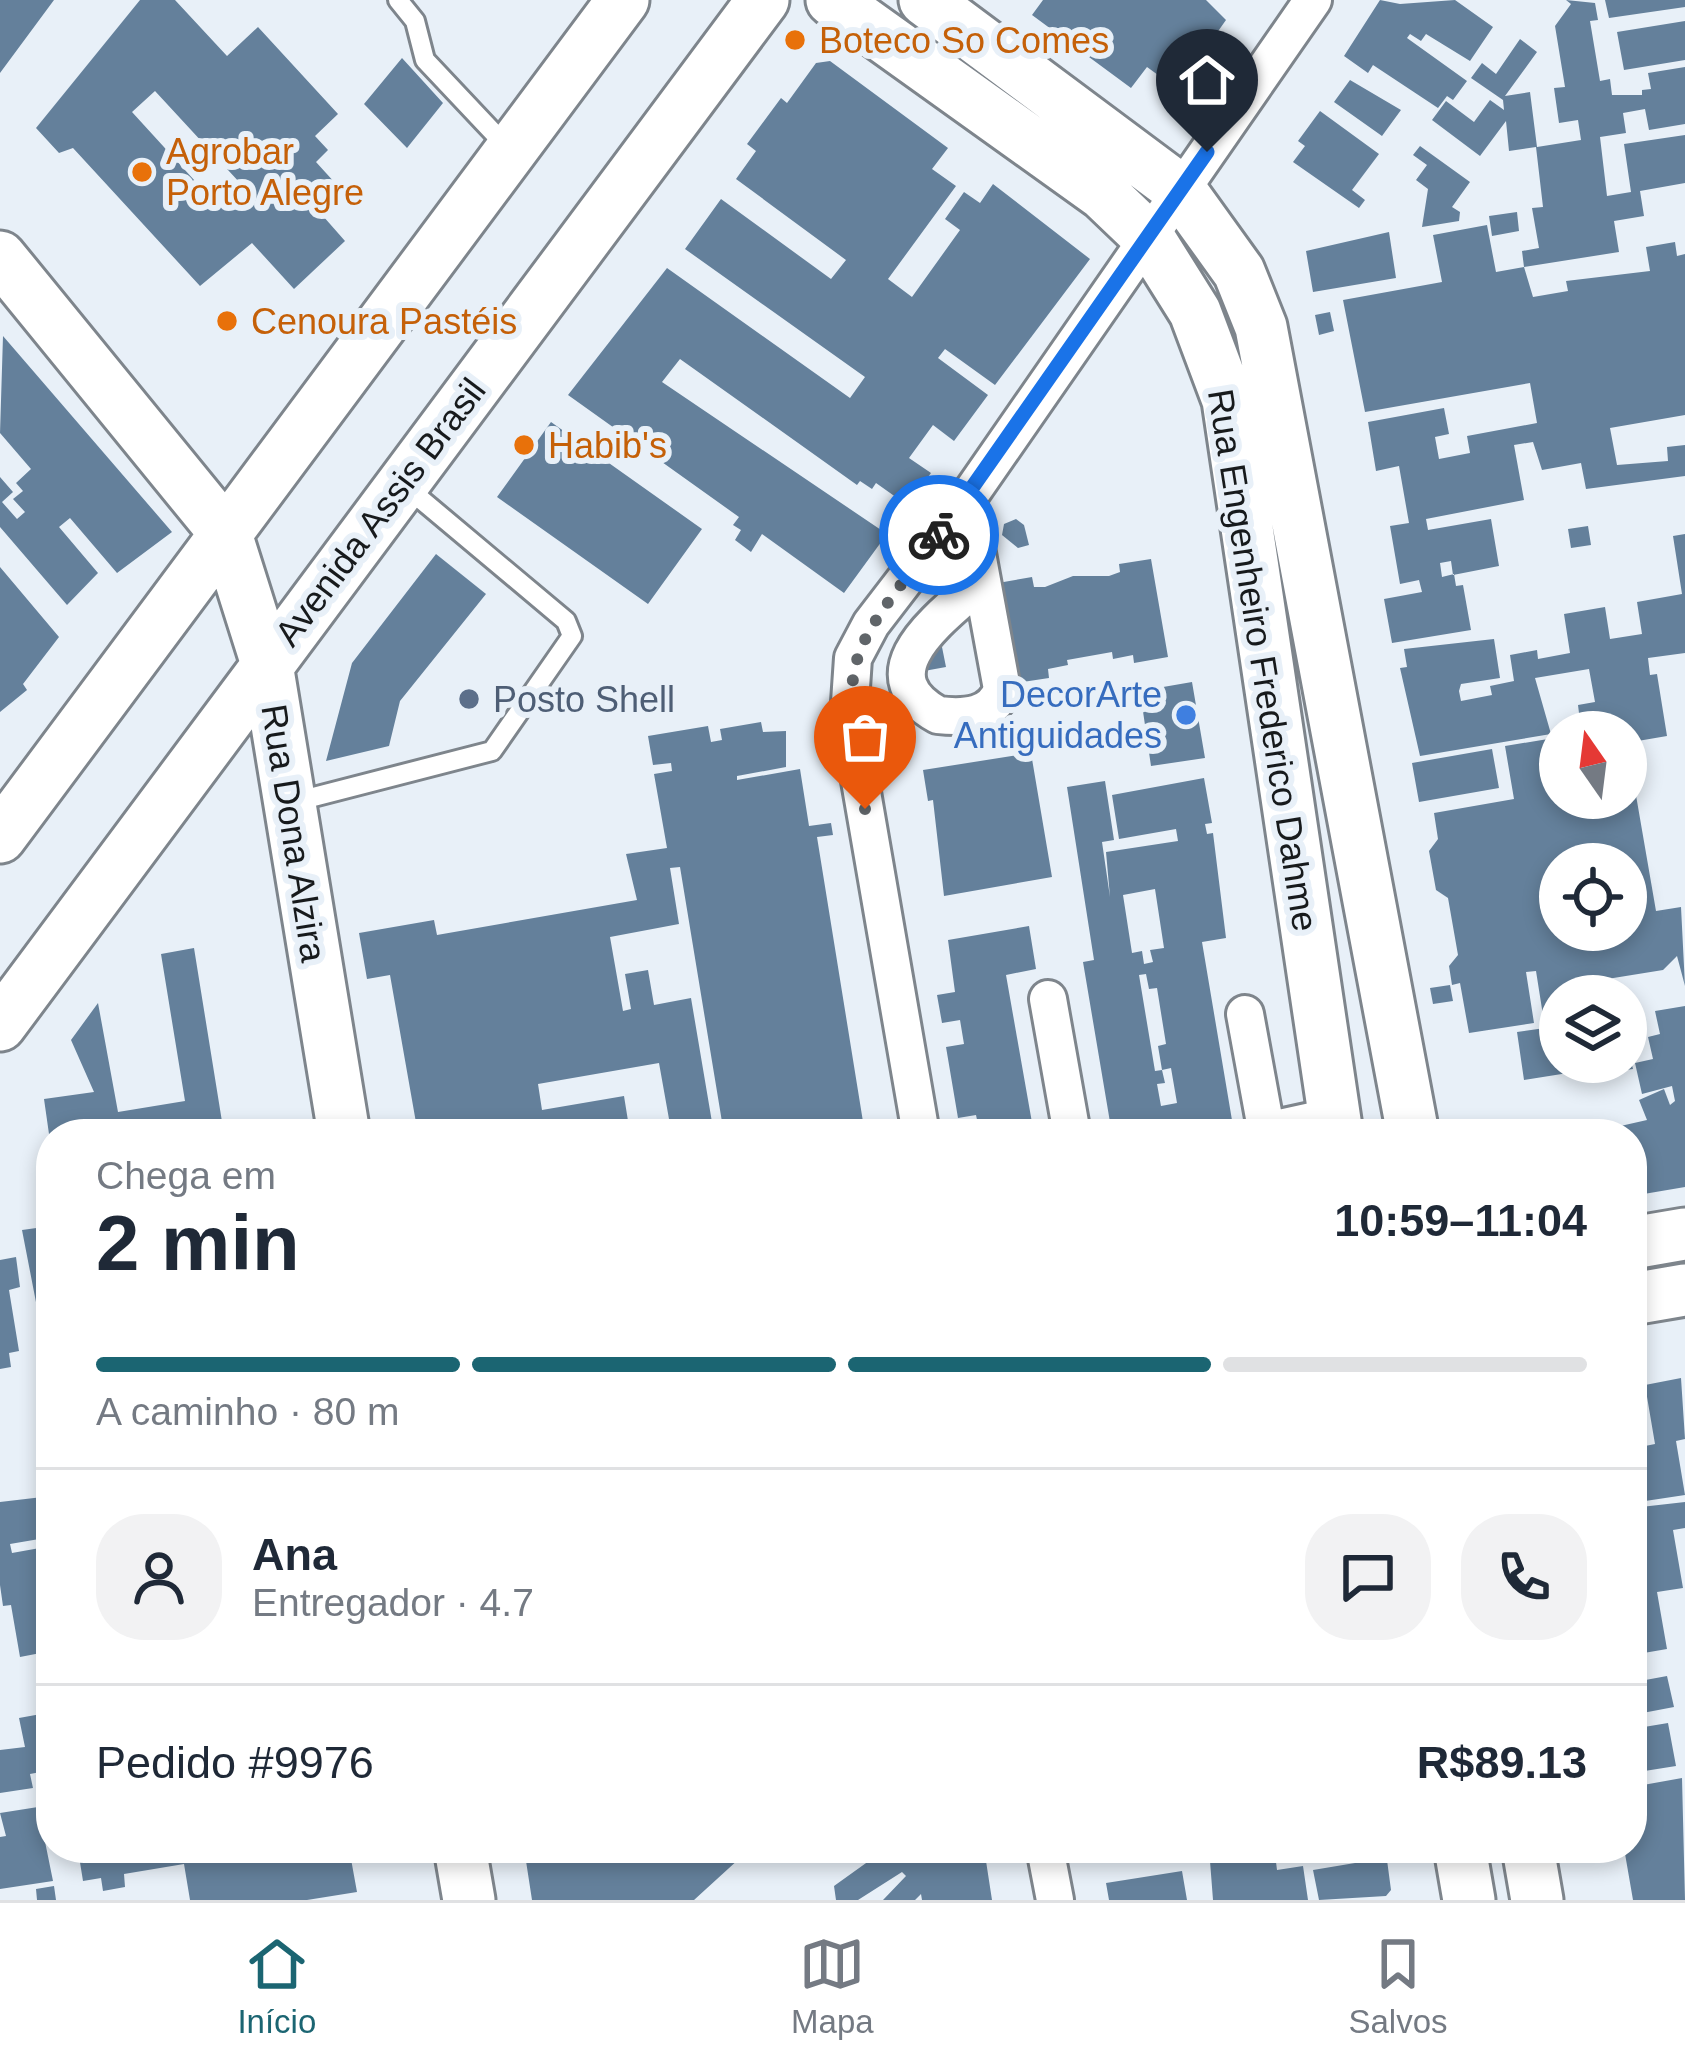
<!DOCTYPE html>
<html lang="pt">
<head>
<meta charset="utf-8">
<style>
	:root { --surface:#fff; --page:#f2f2f3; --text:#1f2937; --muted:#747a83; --line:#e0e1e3; --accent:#1b6572 }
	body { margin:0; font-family:Helvetica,sans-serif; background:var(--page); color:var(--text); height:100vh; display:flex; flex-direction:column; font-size:45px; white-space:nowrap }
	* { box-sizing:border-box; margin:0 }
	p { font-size:39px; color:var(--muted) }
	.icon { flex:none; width:66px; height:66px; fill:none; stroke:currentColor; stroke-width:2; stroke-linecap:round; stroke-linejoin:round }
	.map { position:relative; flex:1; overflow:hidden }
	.details { position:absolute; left:36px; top:1119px; width:1611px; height:744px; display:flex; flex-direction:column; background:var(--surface); border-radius:48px; box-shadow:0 6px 18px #0003 }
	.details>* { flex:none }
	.needle { width:78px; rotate:346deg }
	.buttons { position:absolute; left:1539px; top:711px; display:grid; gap:24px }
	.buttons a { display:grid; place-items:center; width:108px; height:108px; border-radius:50%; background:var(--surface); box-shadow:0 6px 18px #0003; font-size:60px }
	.pin { position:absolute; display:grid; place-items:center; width:102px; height:102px; color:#fff; margin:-123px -51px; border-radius:50% 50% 50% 0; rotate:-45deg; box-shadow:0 0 12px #0007 }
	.pin .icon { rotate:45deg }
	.courier { position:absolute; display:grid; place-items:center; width:120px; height:120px; margin:-60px; border:9px solid #1a73e8; border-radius:50%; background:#fff; color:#222; box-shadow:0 3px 15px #0007 }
	.headline em { font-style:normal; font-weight:700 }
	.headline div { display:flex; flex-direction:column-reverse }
	.headline { display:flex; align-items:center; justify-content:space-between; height:204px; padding:0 60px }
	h1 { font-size:78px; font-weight:700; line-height:90px }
	.bar { display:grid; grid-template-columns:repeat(4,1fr); gap:18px 12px; align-content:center; height:144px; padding:0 60px }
	.bar i { height:15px; border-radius:9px; background:var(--line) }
	.bar .current { background:var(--accent) }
	.bar p { grid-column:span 4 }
	.line { display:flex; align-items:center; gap:30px; padding:0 60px; border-top:3px solid var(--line) }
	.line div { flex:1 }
	.round { display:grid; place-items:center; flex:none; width:126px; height:126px; border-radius:48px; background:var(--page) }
	.menu { display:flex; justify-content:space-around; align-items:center; height:168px; border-top:3px solid var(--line); background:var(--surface); font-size:33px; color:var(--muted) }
	.menu a { display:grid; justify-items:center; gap:6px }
	.menu .current { color:var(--accent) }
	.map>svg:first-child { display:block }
</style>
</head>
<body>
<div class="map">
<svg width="1685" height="1900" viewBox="0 0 1685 1900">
	<rect width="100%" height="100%" fill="#e8f0f8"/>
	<path fill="#64809b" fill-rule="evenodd" d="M0,0H54L0,73Z
		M140,0H175L227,56L258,27L338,114L315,136L328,150L316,162L346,195L323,216L345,241L294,289L252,243L200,286L73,148L59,153L36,128ZM155,91L240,183L216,204L132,112Z
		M1043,0H1206L1226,20L1209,44L1226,57L1194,101L1147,67L1131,88L1032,15Z
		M1380,0L1400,4L1455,0L1493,27L1470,61L1426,34L1421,41L1410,34L1407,38L1467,81L1453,100L1447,96L1438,108L1373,65L1368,73L1344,56Z
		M1566,0L1595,3L1598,20L1590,21L1600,81L1610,79L1612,95H1642V90L1651,89L1648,73L1685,67V124L1649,130L1645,109L1623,113L1626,133L1600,137L1607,196L1631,192L1624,144L1685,135V183L1640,191L1644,216L1614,221L1619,252L1524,267L1522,251L1539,248L1532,208L1543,207L1536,147L1509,151L1506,121L1480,156L1432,120L1446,101L1474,122L1490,100L1504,110L1503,100L1471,78L1482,63L1496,74L1520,39L1537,52L1505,96L1530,92L1537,147L1581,140L1578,120L1559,123L1554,88L1565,87L1555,26L1571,4Z
		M1605,0H1685V7L1609,18Z
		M1685,21V60L1624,70L1617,32Z
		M402,58L443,103L407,148L364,104Z
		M830,61L948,148L932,169L956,186L888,279L912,297L960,230L945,219L964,192L980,203L993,184L1090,259L995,385L945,349L938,358L988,395L954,441L933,425L909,458L931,473L907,505L876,483L872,489L860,481L857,485L680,359L662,382L887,534L844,593L762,534L751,552L735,540L741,530L733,525L739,517L568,395L667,268L850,398L865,377L685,249L721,199L831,279L846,260L736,179L756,151L747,144L781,98L787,103L816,63Z
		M1350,80L1401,110L1382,136L1334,102Z
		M1320,111L1379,154L1352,190L1365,200L1359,208L1293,162L1305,146L1298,141Z
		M1420,146L1470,182L1452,207L1460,212L1459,221L1422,227L1428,189L1416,180L1427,165L1413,155Z
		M1517,212L1519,231L1492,236L1489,216Z
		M1487,225L1496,272L1524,267L1533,297L1568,291L1566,281L1650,271L1646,247L1675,242L1677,256L1685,254V415L1610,428L1617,465L1668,461L1667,447L1685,445V476L1586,489L1581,463L1542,470L1533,442L1514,445L1524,500L1426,519L1428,530L1491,519L1499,566L1453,575L1451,561L1440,563L1442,577L1454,574L1456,586L1463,585L1471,630L1392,643L1384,599L1422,592L1419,580L1400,584L1390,526L1409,523L1399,466L1376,471L1368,422L1444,408L1449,434L1435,437L1439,459L1470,453L1467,436L1537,423L1530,383L1365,412L1343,300L1442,282L1433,235Z
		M1389,232L1396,278L1313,292L1306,251Z
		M1330,312L1334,331L1319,335L1315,315Z
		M3,336L172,532L117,573L70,518L59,527L98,573L67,605L0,527V477L13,492L2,502L17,519L25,512L13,499L23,491L16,483L31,469L0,433Z
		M551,422L702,529L648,604L497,497Z
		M1016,519L1024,525L1029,545L1018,548L1002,535L1004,524Z
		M1588,526L1591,545L1571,548L1568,529Z
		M1685,534V653L1648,658L1650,675L1657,674L1667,736L1626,743V732H1603L1624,722L1581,729L1578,705L1595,702L1589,669L1535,678L1551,734L1420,756L1400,668L1407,667L1404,649L1494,639L1500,678L1461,684L1459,691L1461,701L1492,695L1490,686L1514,681L1510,655L1537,650L1538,659L1570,653L1564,614L1605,607L1610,639L1642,634L1637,602L1682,594L1673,536Z
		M436,554L486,594L400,701L389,746L326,761L352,663Z
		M1151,559L1168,657L1134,663L1133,655L1113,659L1112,652L1067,660L1068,665L1048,669L1049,678L1016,683L998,583L1032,577L1034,587H1045L1073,576H1109L1120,572L1119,564Z
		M0,567L59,637L23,684L27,690L0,712Z
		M940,637L946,667L913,673Z
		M1192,682L1205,758L1151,766L1140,691Z
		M761,722L763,732L786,731V767L737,776V780L800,769L809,826L831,823L833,835L817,837L865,1134H724L680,867L670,868L679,924L610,937L623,1011L631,1009L625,974L648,970L654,1005L691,998L714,1134H418L390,975L367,979L359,933L434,920L437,935L637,900L626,854L667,848L654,774L672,771L671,763L653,765L648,736L708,726L711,742L722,740L720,729ZM659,1063L669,1119L629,1127L624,1096L542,1110L538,1084Z
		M1560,737V798H1626L1628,749L1656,911L1681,907L1685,986L1677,956L1663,970L1601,980L1603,996H1560V1062H1567L1568,1073L1524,1080L1517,1032L1545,1028L1536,971L1526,972L1534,1023L1469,1033L1460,983L1452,985L1449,966L1458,955L1448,898L1436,890L1429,851L1438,839L1434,813L1514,799L1505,746ZM1560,864H1626V930H1560Z
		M1492,749L1499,788L1419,802L1412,763Z
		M1031,753L1052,877L944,896L933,800L928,801L923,770Z
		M1204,778L1212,823L1205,824L1207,834L1213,833L1226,938L1202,942L1234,1132L1112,1134L1083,962L1094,960L1067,787L1105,781L1114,840L1102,842L1110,897L1106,852L1178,841L1176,829L1119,839L1112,795ZM1155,889L1164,948L1150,950L1153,962L1144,964L1142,951L1132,953L1123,895ZM1146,974L1149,989L1157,988L1166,1044L1158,1046L1162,1070L1171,1068L1177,1103L1161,1106L1157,1084L1165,1083L1162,1070L1155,1071L1139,975Z
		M1029,926L1036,969L1006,975L1034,1134H980L976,1115L958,1118L946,1047L964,1044L960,1020L942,1023L937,995L955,992L948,940Z
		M194,948L224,1134H49L44,1099L94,1092L71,1040L98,1003L118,1112L185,1101L161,954Z
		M1450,985L1453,1001L1433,1004L1430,988Z
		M1685,1006V1187L1632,1196V1134L1594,1132L1647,1120L1639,1100L1664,1089L1670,1105L1675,1101L1672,1086L1642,1094L1635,1063L1653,1059L1648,1037L1660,1034L1655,1011Z
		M1626,1042L1633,1069L1603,1073L1601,1062H1626Z
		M51,1226V1364H48L22,1230Z
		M16,1257L20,1287L9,1290L19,1351L9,1353L11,1367L0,1369V1260Z
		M1681,1378L1685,1439L1676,1441L1685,1495L1632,1503V1462L1642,1461L1640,1447L1655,1444L1645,1385Z
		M51,1496V1537L10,1544L12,1553L51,1546V1590L40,1592L42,1599L51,1598V1651L20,1657L11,1605L3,1606L0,1585V1502Z
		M1685,1502V1528L1673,1530L1683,1588L1657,1592L1667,1649L1632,1655V1573L1638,1596L1644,1595L1632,1508Z
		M1639,1675L1640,1681L1667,1676L1674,1707L1632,1715V1676Z
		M41,1714L45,1737L51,1736V1770L30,1774L33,1788L0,1793V1750L25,1747L19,1718Z
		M1668,1723L1676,1766L1632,1773V1729Z
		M1682,1778L1685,1900H1633L1624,1848H1632V1787Z
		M38,1807L53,1881L0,1889V1837L6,1836L0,1813Z
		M349,1848L357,1892L307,1900H190L184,1864L124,1874L125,1887L103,1891L101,1878L83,1881L78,1850Z
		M524,1848H751L694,1900H532Z
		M887,1848H984L992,1900H922L921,1894L915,1900H883L906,1876L902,1872L858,1900H836L834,1886Z
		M1100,1848H1161V1850L1102,1860Z
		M1209,1848H1245L1247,1858L1275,1854L1277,1870L1303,1866L1308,1900H1213Z
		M1379,1859L1387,1860L1391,1890L1386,1896L1319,1900L1313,1870Z
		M1182,1871L1187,1900H1109L1106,1883Z
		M54,1886L56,1900H37L36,1889Z"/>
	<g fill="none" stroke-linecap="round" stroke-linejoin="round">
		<defs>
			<path id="lane" d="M398,0L415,21L425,60L507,147
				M294,802L492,751L572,636L566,621L405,486"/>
			<path id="street" d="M967,499L1002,689C993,717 964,718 938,715C861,672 946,614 982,581
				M1048,999L1072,1134
				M1245,1014L1267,1134
				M1266,1131L1334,1116
				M921,1134L849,717L853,658L871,624L967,499L1313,0
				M1045,1848L1055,1900"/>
			<path id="secondary" d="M832,0L1103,194L1148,237L1195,312L1228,400L1337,1134
				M925,0L1180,190L1239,272L1261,327L1413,1134
				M0,257L226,534L267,664L344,1134
				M0,837L623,0
				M0,1025L763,0
				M1632,1243L1685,1234
				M1632,1299L1685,1290
				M460,1848L469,1900
				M1460,1848L1469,1900
				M1528,1848L1537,1900"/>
		</defs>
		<use href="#lane" stroke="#7e858c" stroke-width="24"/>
		<use href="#street" stroke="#7e858c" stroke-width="42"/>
		<use href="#secondary" stroke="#7e858c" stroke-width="57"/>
		<use href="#lane" stroke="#fff" stroke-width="18"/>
		<use href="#street" stroke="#fff" stroke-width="36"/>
		<use href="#secondary" stroke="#fff" stroke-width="51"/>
	</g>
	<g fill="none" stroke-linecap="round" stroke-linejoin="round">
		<path stroke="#606569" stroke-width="12" stroke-dasharray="0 21.6" d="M865,809C839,654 845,658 939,535"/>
		<path stroke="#1a73e8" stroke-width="15" d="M939,535L1207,152"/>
	</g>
	<g fill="#e8710a" stroke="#e8f0f8" stroke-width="4.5">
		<circle cx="795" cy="40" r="12"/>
		<circle cx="142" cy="172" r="12"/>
		<circle cx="227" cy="321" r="12"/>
		<circle cx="524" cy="445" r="12"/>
	</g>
	<circle fill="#5c6f8a" stroke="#e8f0f8" stroke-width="4.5" cx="469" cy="699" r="12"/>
	<circle fill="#3f7fe0" stroke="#e8f0f8" stroke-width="4.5" cx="1186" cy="715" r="12"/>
	<g text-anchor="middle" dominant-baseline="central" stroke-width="12" stroke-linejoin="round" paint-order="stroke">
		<g font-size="36" fill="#c56008" stroke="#e8f0f8" text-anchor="start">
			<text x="819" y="40">Boteco So Comes</text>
			<text x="166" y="151">Agrobar<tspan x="166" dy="41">Porto Alegre</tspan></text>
			<text x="251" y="321">Cenoura Pastéis</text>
			<text x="548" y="445">Habib's</text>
		</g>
		<g font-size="36" fill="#171a1c" stroke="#e8f0f8">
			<text transform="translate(380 512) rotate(-53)">Avenida Assis Brasil</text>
			<text transform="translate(1263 660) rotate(81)">Rua Engenheiro Frederico Dahme</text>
			<text transform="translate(294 833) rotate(81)">Rua Dona Alzira</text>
		</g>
		<g font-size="36" fill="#366cbe" stroke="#e8f0f8" text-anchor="end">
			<text x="1162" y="694">DecorArte<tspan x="1162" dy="41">Antiguidades</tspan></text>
		</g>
		<g font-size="36" fill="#4e5e75" stroke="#e8f0f8" text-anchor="start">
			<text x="493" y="699">Posto Shell</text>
		</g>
	</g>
</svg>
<div class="buttons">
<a><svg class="needle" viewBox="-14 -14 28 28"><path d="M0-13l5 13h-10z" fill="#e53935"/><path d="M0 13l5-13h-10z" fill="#747a83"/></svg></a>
<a><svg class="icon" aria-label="locate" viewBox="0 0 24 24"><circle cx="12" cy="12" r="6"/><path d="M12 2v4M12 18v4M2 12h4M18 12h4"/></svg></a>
<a><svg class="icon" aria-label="layers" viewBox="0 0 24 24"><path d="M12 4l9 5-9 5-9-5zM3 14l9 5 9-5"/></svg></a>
</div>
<div class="pin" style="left:865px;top:809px;background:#ea580c"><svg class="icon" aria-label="bag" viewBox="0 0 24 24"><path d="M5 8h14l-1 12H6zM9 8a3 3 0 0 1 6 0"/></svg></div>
<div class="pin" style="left:1207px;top:152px;background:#1f2937"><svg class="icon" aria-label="home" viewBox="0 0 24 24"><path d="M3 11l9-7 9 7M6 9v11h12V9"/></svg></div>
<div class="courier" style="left:939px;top:535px"><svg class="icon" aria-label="bike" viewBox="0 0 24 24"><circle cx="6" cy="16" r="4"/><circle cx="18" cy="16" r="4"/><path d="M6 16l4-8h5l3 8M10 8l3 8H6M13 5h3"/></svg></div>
<section class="details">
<div class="headline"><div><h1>2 min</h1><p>Chega em</p></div><em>10:59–11:04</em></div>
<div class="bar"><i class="current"></i><i class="current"></i><i class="current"></i><i></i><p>A caminho · 80 m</p></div>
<div class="line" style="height:216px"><a class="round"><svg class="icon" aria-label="person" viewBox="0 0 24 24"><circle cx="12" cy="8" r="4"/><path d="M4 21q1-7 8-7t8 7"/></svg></a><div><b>Ana</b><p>Entregador · 4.7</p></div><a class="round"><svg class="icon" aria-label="chat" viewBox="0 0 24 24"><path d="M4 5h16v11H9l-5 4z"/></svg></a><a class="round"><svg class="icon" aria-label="phone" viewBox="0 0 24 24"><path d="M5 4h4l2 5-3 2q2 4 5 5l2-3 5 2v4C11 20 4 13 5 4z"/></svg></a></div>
<div class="line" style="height:156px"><div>Pedido #9976</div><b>R$89.13</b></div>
</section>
</div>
<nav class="menu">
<a class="current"><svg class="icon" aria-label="home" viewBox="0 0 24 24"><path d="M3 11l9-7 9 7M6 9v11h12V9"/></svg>Início</a>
<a><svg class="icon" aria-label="map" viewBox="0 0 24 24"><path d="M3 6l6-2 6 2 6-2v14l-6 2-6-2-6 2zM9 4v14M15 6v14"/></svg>Mapa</a>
<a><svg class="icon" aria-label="saved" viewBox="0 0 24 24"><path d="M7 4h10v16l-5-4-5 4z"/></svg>Salvos</a>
</nav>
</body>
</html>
